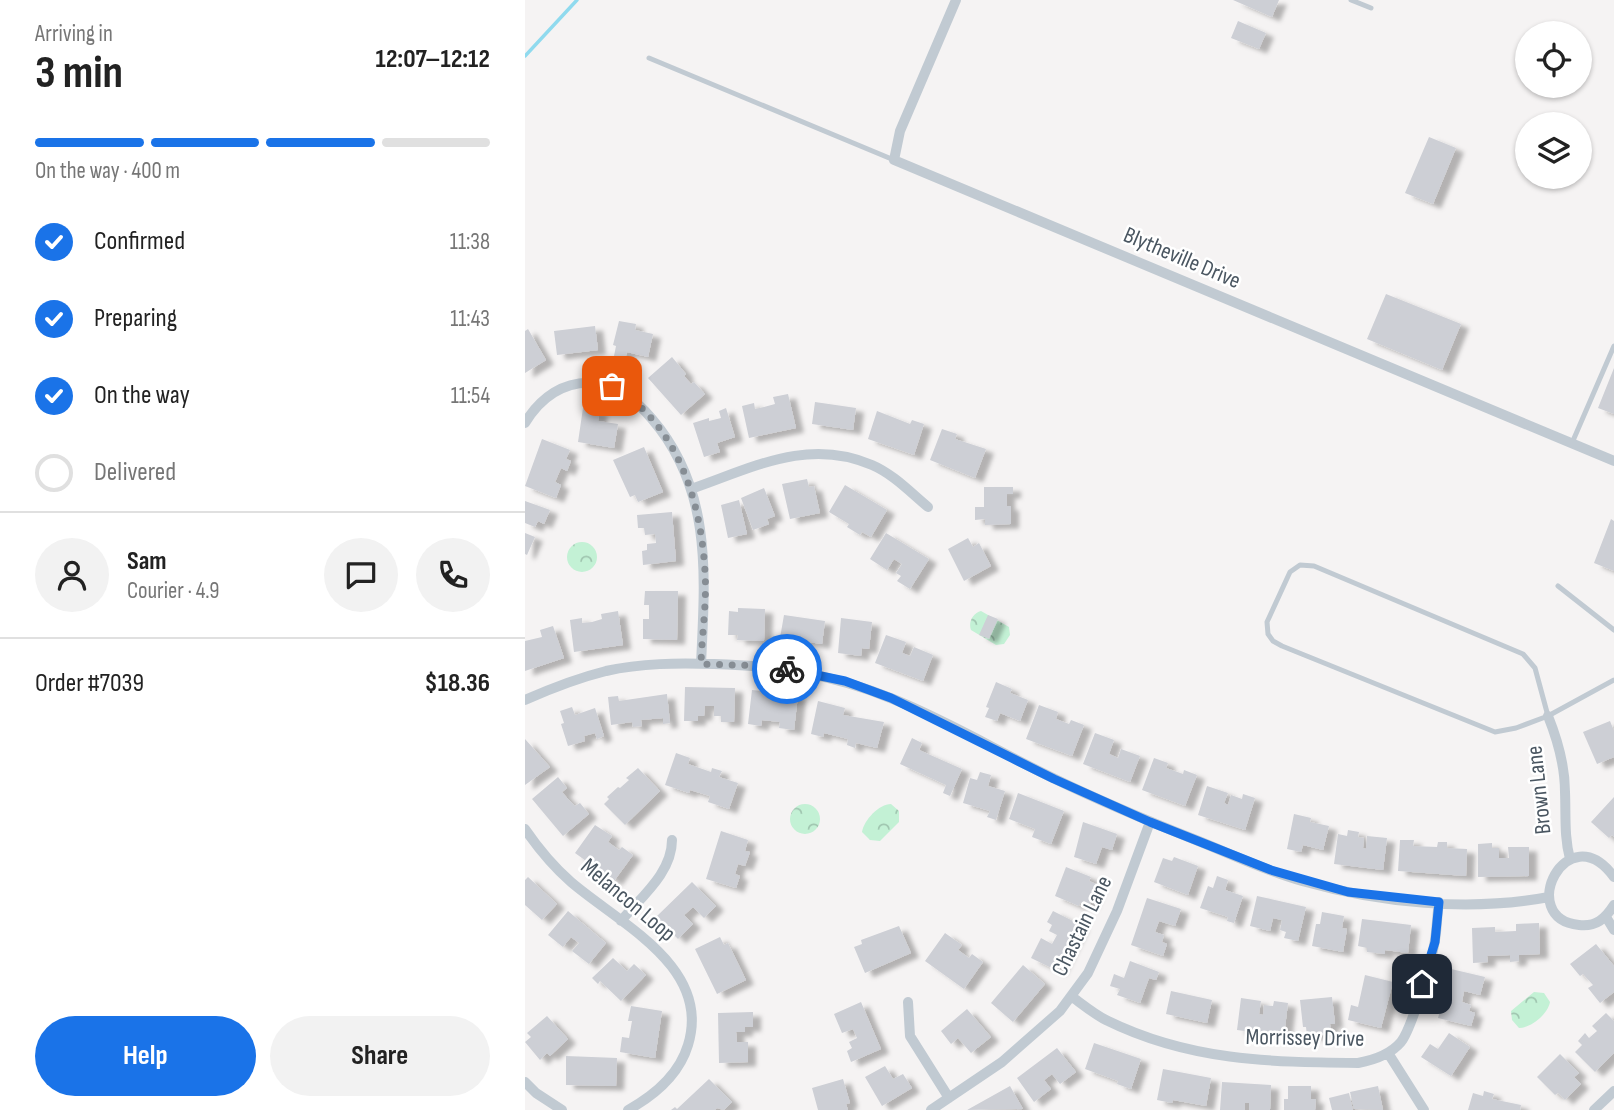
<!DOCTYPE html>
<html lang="en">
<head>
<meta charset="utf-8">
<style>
	:root { --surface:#fff; --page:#f2f2f2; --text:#222; --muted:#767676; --line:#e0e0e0; --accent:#1a73e8 }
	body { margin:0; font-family:"Sofia Sans Condensed",sans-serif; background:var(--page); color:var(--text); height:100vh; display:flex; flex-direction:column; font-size:26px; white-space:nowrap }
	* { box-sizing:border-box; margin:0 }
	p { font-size:23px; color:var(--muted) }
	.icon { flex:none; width:38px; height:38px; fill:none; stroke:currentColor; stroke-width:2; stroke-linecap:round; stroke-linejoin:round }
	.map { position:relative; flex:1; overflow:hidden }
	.details { display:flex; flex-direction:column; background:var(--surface); width:525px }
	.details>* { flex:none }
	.tools { position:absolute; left:990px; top:21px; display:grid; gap:14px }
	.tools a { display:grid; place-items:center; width:77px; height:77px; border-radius:50%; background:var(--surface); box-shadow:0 2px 5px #0004; font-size:35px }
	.pin { position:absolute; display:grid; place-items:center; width:60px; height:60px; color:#fff; margin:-30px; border-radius:14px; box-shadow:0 4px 10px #0006 }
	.courier { position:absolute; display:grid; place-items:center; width:70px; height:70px; margin:-35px; border:5px solid #1a73e8; border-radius:50%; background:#fff; color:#222; box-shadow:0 2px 9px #0007 }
	.head em { font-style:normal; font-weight:700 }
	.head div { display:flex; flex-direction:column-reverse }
	.head { display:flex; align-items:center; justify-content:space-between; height:119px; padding:0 35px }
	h1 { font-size:46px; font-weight:700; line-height:52px }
	.bar { display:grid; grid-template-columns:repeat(4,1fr); gap:10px 7px; align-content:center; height:84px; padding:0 35px }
	.bar i { height:9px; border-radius:5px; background:var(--line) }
	.bar .active { background:var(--accent) }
	.bar p { grid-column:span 4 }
	.line { display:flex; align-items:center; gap:18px; padding:0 35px; border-top:2px solid var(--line) }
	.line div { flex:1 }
	.round { display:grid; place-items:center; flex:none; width:74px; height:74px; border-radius:37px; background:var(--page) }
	ol { padding:0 35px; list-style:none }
	li { display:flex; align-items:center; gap:21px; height:77px }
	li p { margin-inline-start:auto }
	li .icon { padding:7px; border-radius:50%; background:var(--accent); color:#fff; stroke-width:4 }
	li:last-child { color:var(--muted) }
	li i { width:38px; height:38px; border:4px solid var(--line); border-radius:50% }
	.primary-button { display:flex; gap:14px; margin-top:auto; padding:14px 35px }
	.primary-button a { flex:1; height:80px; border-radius:42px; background:var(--accent); color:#fff; font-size:28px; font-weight:700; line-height:80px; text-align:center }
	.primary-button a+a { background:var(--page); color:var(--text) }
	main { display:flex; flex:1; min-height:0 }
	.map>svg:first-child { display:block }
</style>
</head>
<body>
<main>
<section class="details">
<div class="head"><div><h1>3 min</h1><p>Arriving in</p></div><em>12:07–12:12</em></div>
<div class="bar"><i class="active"></i><i class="active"></i><i class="active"></i><i></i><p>On the way · 400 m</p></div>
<ol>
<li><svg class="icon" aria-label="check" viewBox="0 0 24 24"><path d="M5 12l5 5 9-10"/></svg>Confirmed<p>11:38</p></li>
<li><svg class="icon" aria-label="check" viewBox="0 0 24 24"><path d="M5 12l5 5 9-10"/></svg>Preparing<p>11:43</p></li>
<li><svg class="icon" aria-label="check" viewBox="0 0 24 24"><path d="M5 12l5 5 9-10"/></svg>On the way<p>11:54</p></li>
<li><i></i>Delivered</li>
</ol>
<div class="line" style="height:126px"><a class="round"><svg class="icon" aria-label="person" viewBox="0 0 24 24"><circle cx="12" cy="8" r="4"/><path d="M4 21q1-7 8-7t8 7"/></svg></a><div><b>Sam</b><p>Courier · 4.9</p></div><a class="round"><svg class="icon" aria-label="chat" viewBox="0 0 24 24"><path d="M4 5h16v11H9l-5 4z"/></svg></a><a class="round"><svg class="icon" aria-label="phone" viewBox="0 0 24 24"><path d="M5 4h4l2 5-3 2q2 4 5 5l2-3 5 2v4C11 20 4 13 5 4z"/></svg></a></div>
<div class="line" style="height:91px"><div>Order #7039</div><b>$18.36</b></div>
<div class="primary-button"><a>Help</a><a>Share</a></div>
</section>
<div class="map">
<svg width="1089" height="1110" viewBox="0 0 1089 1110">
	<defs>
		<pattern id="forest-crowns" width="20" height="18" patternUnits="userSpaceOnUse" patternTransform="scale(1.75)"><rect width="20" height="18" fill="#c3f1d5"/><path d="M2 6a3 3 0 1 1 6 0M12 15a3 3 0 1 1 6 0" fill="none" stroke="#a0c6b0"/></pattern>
		<filter id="shadow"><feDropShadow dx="8" dy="4.5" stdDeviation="2" flood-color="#0004"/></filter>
	</defs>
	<rect width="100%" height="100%" fill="#f5f3f3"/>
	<path fill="url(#forest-crowns)" d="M42 557a15 15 0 1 1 30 0a15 15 0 1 1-30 0Z
		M456,611L484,627L485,635L479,644L471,645L446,630C443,622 448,613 456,611Z
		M366,804L374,811V822L355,841L345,840L337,832C339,820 354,804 366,804Z
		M265 819a15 15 0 1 1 30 0a15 15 0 1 1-30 0Z
		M1009,992L1019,993L1025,1002C1023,1014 1006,1028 994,1028L987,1020L986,1011Z"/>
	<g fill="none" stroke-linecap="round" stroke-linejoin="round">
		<path stroke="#90daee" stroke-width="3.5" d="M0,56L52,0"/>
	</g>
	<path fill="#cdcfd5" filter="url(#shadow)" d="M708,0H754L747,17Z
		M713,21L741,33L734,49L706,38Z
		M904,137L931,148L908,204L880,193Z
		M861,294L936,324L917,370L842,339Z
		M94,321L111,324L110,330L128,334L123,357L102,352L100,359L89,356L91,346L88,345Z
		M70,326L73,350L32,355L29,331Z
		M3,329L21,360L0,373V331Z
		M147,357L161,374L159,376L166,384L169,382L180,394L156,415L123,378Z
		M1089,368V414L1073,408Z
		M263,394L271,428L224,438L217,406L229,403L230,409L239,407L250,404L248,397Z
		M290,402L331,408L328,430L287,424Z
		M58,408L75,411L73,421L93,424L89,448L53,442Z
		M201,408L210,437L192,443L195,452L179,457L168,423L184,418V421L196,418L194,411Z
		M352,411L385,424L387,420L399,424L389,455L343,439Z
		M417,429L432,434L430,439L461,449L450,478L405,460Z
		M17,439L45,450L41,459L46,461L42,471L36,468L30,482L36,485L31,498L0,486Z
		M119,447L138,492L113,502L110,495L105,497L88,460Z
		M282,479L284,487L289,486L295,513L265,519L257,484Z
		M320,485L362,510L346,537L337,532L335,535L322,527L324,524L304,512Z
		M459,487H488V494H482V506H486V524L460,525V519L450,520V507H459Z
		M239,488L250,516L242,519L244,524L228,530L216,498Z
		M214,500L222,534L203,538L196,505Z
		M0,501L25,510L19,524L13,521L10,527L0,523Z
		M147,512L151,561L118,565L117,551L122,550V544L131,543L130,534L120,535L119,528H113L112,515Z
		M1086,519L1089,521V571L1069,563Z
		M0,533L10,537L2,555L0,554Z
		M361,533L404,559L385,589L372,581L376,576L371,573L377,564L369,559L362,570L345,559Z
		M443,538L448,547L454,543L466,566L439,581L423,549Z
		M120,591H153L152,640L118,639V619H124V605H119Z
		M213,608L240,609L239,641L212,640L213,635H203L204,611L213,612Z
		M93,611L98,645L49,652L45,620L57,618V623L67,622L77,619L76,614Z
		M259,615L300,621L297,644L255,638Z
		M463,615L473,619L464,639L454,635Z
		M316,618L347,622L344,649L337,648L336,656L313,653Z
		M28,626L39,658L0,671V641L17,637L15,630Z
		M361,635L381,642L377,653L385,656L389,647L408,655L398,681L350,663Z
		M471,682L487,689L485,693L503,700L495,721L475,713L472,721L460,717L464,708L461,707Z
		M160,687L210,688L209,722H196V716H189V706H180L179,716H173V721H159Z
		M227,690L273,695L269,730L254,728L255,722L237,720L236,726L223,724Z
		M142,694L145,723L138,724V718L116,720L117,726L108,727L107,722L86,725L83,697L93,696L94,701Z
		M293,701L320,708L318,715L359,722L352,748L331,743L330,748L322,745L323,739L299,733L298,737L286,734Z
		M514,705L533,712L531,719L544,724L546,720L559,725L547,756L501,739Z
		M47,707L50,715L70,708L79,736L72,739L70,733L59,736L60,741L43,746L36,724L39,723L35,711Z
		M1085,721L1089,731V757L1072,764L1058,732Z
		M570,733L589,740L584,754L593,758L596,749L615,756L605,782L558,764Z
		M387,738L397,743L394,750L437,769L425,796L418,793L421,785L375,764Z
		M0,739L25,767L0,785Z
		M151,753L165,758L163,764L186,772L187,768L197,771L194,777L213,783L204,809L183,802L185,796L165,790L164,793L140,785Z
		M629,758L643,763L641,768L658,774L659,770L672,775L660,806L617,790Z
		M113,768L135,791L100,825L79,804L84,799L82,797L93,787L95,788L104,780L101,778Z
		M455,772L466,775L463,786L480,791L471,820L462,817L465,811L438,803L445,778L452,780Z
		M33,777L42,788L37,792L42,798L50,806L55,803L64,814L38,836L7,799Z
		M682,786L703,793L699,803L703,805L706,795L717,799L718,794L730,798L720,830L673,815Z
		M493,793L539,811L526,844L507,837L510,829L484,819Z
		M1089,797V837L1087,835L1084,838L1066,822Z
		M769,814L786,818L785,822L804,826L798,850L778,845L776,852L762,849Z
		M558,822L592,834L587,850L577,847L571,864L549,857Z
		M70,825L87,836L83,842L94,850L97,847L108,855L89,881L50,853Z
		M823,830L834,832L833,837L839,838L838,848L841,849L842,836L862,838L858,870L809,864L813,834L822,836Z
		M196,831L223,840L220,851L225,852L220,866L213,864L210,874L215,876L211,888L181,879Z
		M875,840H889L888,846L912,847L913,842H922V848L942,849L941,876L873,871Z
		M967,843V848H974V858H984L983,847H1004V876L953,877V844Z
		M649,857L673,866L663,895L629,882L638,858L647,861Z
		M541,867L566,877L564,881L573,885L564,906L555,903L554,906L530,896Z
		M692,876L703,880L700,890L718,896L709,923L702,921L703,917L675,908L683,886L688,888Z
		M3,877L32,904L17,920L0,905V880Z
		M167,882L191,906L179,918L168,907L159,915L168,924L153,939L131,917Z
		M732,896L781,907L773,941L759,938L761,932L755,930L757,920L748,918L745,931L725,926Z
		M622,898L656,909L650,926L634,921L630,932L639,935L637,942L642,944L638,956L606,945Z
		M43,911L81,943L64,964L47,951L54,943L46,937L38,947L23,935Z
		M528,911L556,925L533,971L506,958L516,938L527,944L532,935L524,931L527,925L522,922Z
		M797,912L819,916L817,928L822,929L818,952L787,946L791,924H795Z
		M837,919L886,925L883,953L860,950V954L842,952V948L833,946Z
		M1014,923L1015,954L994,955V961L985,962V955L962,956L963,962L948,963L947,928L970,927V932L991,931V924Z
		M374,926L386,953L340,973L329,947L337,944L336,940Z
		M420,933L437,945L433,950L444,958L447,954L458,962L439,989L400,961Z
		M195,937L199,945L203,943L221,980L192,994L170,949Z
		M1071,944L1089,966V992L1075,1003L1063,988L1068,985L1058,974L1055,976L1045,964Z
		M88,958L102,971L109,964L121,975L96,1001L75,981L73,984L67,978Z
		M605,961L634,972L631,980L624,978L615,1003L592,995L595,989L585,986L589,974L599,978Z
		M498,965L520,984L488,1022L466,1003Z
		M926,969L960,977L955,995L939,991L937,1002L946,1005L944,1011L950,1013L946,1026L913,1018Z
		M840,975L868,982L856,1028L823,1020L826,1005L833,1007Z
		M646,991L687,1000L682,1023L641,1014Z
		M807,997L810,1024H805L806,1034L782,1036L781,1027H778L775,1000Z
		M716,998L736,1001L734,1014L738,1015L739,1005L748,1006L749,1001L763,1003L759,1036L712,1030Z
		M336,1002L356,1049L326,1062L322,1051L327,1048L324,1042L332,1038L328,1029L317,1033L309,1014Z
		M106,1006L137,1011L130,1058L95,1052L97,1037L104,1038L107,1021H103Z
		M442,1009L466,1037L446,1053L433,1038L426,1044L416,1031Z
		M228,1012V1027H220V1032H211L212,1042H223V1062L194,1063L193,1013Z
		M1081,1013L1089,1021V1053L1070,1072L1050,1052L1057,1045L1053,1041L1060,1033L1064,1038L1072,1031L1067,1026Z
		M22,1016L43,1039L25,1056L22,1053L15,1060L0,1042L6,1037L2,1033Z
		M924,1033L945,1047L926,1076L896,1057L905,1044L913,1049Z
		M569,1043L616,1059L606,1089L592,1084L593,1081L560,1069Z
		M532,1048L551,1072L535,1084L527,1074L519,1080L526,1089L509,1102L492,1078Z
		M1035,1054L1054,1073L1049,1077L1056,1084L1040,1100L1033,1093L1030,1095L1012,1077Z
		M41,1056L92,1058L91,1086L41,1085Z
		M360,1066L368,1079L378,1074L387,1088L357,1106L340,1077Z
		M638,1069L686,1078L681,1106L648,1100L647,1103L632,1100Z
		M184,1079L207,1102L199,1110L192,1108L190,1110H146L150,1107L152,1109Z
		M318,1079L325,1103L321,1104L323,1110H293L287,1088Z
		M697,1082L746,1085L745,1110H724V1103H720V1110H695Z
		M485,1086L498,1109L442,1110Z
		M763,1086H786V1099H791L790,1110H759V1099H763Z
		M853,1086L858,1110L829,1109L825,1092Z
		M959,1091L969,1094L967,1099L996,1105L995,1110H943L948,1093L958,1096Z
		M824,1093L828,1110H807L804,1098Z"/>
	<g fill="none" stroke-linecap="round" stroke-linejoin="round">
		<path stroke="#c1cad2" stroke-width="5" d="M826,0L846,8
			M124,58L369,160
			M1047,443L1089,346
			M1033,586L1089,630
			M1023,716L1010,668L998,654L789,566L775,565L765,572L742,622L743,634L748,641L757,646L970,732L991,728L1023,716L1089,680"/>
		<path stroke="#c1cad2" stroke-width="10" d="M431,0L375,131L369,160L1089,461
			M0,423C15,398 39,380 70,383C94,386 112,401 127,419C188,490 180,577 176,664
			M166,489C227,468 283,437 347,465C368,474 385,492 403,507
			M0,700C27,688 53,678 81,671C117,663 152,663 189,664C253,666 307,674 368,699C423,721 474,752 528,778C575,801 623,821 671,840C706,854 741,871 777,881C855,903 944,912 1024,897
			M1023,716C1033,741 1040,765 1040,792C1041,815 1039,837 1045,859
			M0,829C13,848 29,867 46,882C95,924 187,967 163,1045C154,1075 130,1095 103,1110
			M1089,877C1042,813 990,919 1054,925C1071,927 1080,919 1089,905
			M1081,917L1089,930
			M96,921C116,897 147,873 147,840
			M546,996C557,1004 569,1014 581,1020C664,1061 744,1062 833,1063C849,1060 865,1055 876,1042C887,1028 907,959 910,940C912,928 912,915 914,902
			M383,1002L385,1036L424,1098
			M863,1053L899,1110
			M0,1082L11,1093L37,1110
			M406,1110L477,1062L535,1011L563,973L592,911L625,822
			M1069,1110L1089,1091"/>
	</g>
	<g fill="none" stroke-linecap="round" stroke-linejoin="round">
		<path stroke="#868d94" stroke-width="7" stroke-dasharray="0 12.6" d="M87,386C152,423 176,500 180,572C182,602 177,633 176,664L242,666L262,669"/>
		<path stroke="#1a73e8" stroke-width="9" d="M262,669L320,681L366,698L529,779L625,822L746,870L823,892L914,902L910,942L897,984"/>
	</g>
	<g text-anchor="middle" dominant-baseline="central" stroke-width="5" stroke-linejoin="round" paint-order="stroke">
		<g font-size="23" fill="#4a5661" stroke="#fff">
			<text transform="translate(657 258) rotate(23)">Blytheville Drive</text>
			<text transform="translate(1014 790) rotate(-96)">Brown Lane</text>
			<text transform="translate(103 900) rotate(40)">Melancon Loop</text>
			<text transform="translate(557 926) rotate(-64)">Chastain Lane</text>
			<text transform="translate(780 1038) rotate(1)">Morrissey Drive</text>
		</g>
	</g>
</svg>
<div class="tools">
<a><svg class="icon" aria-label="locate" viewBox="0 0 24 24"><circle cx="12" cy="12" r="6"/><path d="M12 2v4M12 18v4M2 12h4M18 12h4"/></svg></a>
<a><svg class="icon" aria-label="layers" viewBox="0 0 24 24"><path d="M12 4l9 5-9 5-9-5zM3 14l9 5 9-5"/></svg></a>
</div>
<div class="pin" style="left:87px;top:386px;background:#ea580c"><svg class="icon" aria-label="bag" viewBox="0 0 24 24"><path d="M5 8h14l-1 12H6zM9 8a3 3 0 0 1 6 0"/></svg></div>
<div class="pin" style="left:897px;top:984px;background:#1f2937"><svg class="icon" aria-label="home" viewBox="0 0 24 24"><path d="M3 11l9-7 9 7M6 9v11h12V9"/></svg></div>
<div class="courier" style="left:262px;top:669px"><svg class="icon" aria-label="bike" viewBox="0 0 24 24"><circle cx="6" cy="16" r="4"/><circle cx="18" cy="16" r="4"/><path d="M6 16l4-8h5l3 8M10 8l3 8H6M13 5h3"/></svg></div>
</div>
</main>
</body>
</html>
